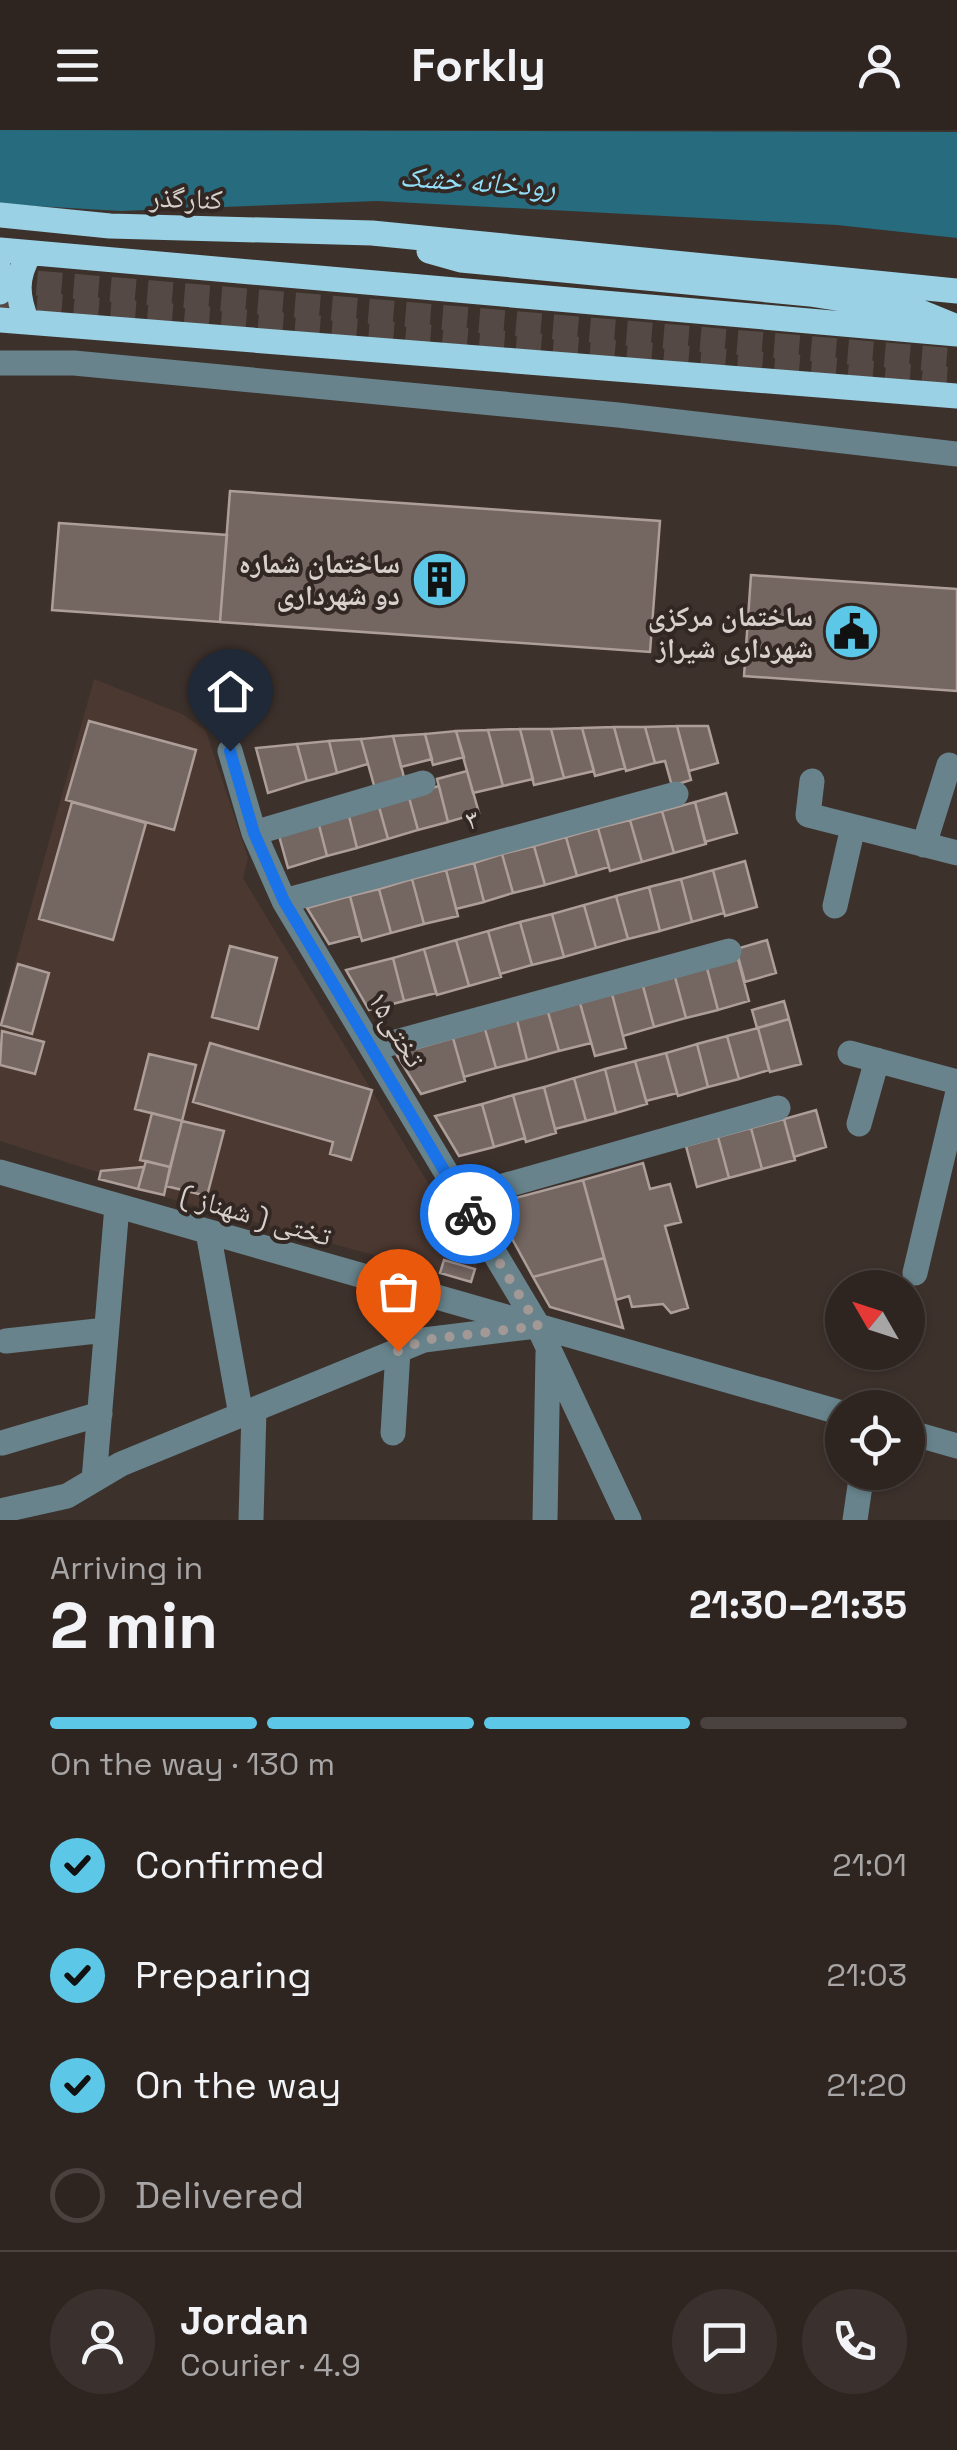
<!DOCTYPE html>
<html lang="en">
<head>
<meta charset="utf-8">
<style>
	:root { --surface:#2e2521; --page:#3a312e; --text:#f1f3f6; --muted:#a7a5a5; --line:#49423f; --accent:#5cc7e7 }
	body { margin:0; font-family:"Space Grotesk","Noto Naskh Arabic",sans-serif; background:var(--page); color:var(--text); height:100vh; display:flex; flex-direction:column; font-size:38px; white-space:nowrap }
	* { box-sizing:border-box; margin:0 }
	p { font-size:32px; color:var(--muted) }
	.icon { flex:none; width:55px; height:55px; fill:none; stroke:currentColor; stroke-width:2; stroke-linecap:round; stroke-linejoin:round }
	.map { position:relative; height:1390px; overflow:hidden }
	.details { display:flex; flex-direction:column; background:var(--surface); flex:1 }
	.details>* { flex:none }
	.needle { width:65px; rotate:309deg }
	.buttons { position:absolute; left:825px; top:1140px; display:grid; gap:20px }
	.buttons a { display:grid; place-items:center; width:100px; height:100px; border-radius:50%; background:var(--surface); box-shadow:0 2px 8px #0004,0 0 0 2px var(--line); font-size:50px }
	.pin { position:absolute; display:grid; place-items:center; width:85px; height:85px; color:#fff; margin:-102px -42px; border-radius:50% 50% 50% 0; rotate:-45deg; box-shadow:0 0 10px #0007 }
	.pin .icon { rotate:45deg }
	.courier { position:absolute; display:grid; place-items:center; width:100px; height:100px; margin:-50px; border:8px solid #1a73e8; border-radius:50%; background:#fff; color:#222; box-shadow:0 2px 12px #0007 }
	.overview em { font-style:normal; font-weight:800 }
	.overview div { display:flex; flex-direction:column-reverse }
	.overview { display:flex; align-items:center; justify-content:space-between; height:170px; padding:0 50px }
	h1 { font-size:65px; font-weight:800; line-height:75px }
	.bar { display:grid; grid-template-columns:repeat(4,1fr); gap:15px 10px; align-content:center; height:120px; padding:0 50px }
	.bar i { height:12px; border-radius:8px; background:var(--line) }
	.bar .on { background:var(--accent) }
	.bar p { grid-column:span 4 }
	.line { display:flex; align-items:center; gap:25px; padding:0 50px; border-top:2px solid var(--line) }
	.line div { flex:1 }
	.round { display:grid; place-items:center; flex:none; width:105px; height:105px; border-radius:52px; background:var(--page) }
	ol { padding:0 50px; list-style:none }
	li { display:flex; align-items:center; gap:30px; height:110px }
	li p { margin-inline-start:auto }
	li .icon { padding:10px; border-radius:50%; background:var(--accent); color:#111; stroke-width:4 }
	li:last-child { color:var(--muted) }
	li i { width:55px; height:55px; border:5px solid var(--line); border-radius:50% }
	header { display:flex; justify-content:space-between; align-items:center; height:130px; padding:0 50px; background:var(--surface); font-size:45px; font-weight:800 }
	.map>svg:first-child { display:block }
</style>
</head>
<body>
<header><svg class="icon" aria-label="menu" viewBox="0 0 24 24"><path d="M4 6h16M4 12h16M4 18h16"/></svg>Forkly<svg class="icon" aria-label="person" viewBox="0 0 24 24"><circle cx="12" cy="8" r="4"/><path d="M4 21q1-7 8-7t8 7"/></svg></header>
<div class="map">
<svg width="957" height="1390" viewBox="0 0 957 1390">
	<rect width="100%" height="100%" fill="#3d312c"/>
	<path fill="#4b3831" d="M94,549L184,585L206,601L248,728L243,748L477,1134L471,1152L99,1049L100,1043L0,1011V888Z"/>
	<path fill="#266b7e" d="M0,0L957,2V108L837,95L377,71L121,81L0,74Z"/>
	<path fill="#746661" stroke="#ad9e99" stroke-width="2.5" d="M230,361L660,391L650,522L220,492Z
		M59,393L227,405L220,492L52,480Z
		M751,445L957,459V561L744,546Z
		M89,591L196,620L174,700L66,670Z
		M677,596L691,650L672,656L665,631L655,633L645,597Z
		M677,596H708L718,633L689,641Z
		M614,597L625,638L595,646L582,598Z
		M614,597H645L655,633L626,641Z
		M582,598L594,641L564,648L551,599Z
		M520,599L533,649L503,656L488,600Z
		M520,599H551L564,648L534,655Z
		M488,600L503,656L473,663L456,601Z
		M456,601L464,627L433,635L425,604Z
		M425,604L432,629L401,637L393,606Z
		M393,606L405,651L375,659L361,609Z
		M361,609L368,634L337,643L329,611Z
		M329,611L337,643L307,651L297,614Z
		M297,614L307,651L268,663L256,618Z
		M467,641L479,683L448,692L437,649Z
		M439,656L448,692L418,700L408,664Z
		M726,663L737,703L705,712L695,672Z
		M408,664L418,700L388,709L378,673Z
		M72,672L146,693L113,810L39,789Z
		M695,672L706,714L674,723L662,681Z
		M378,673L388,709L357,718L348,682Z
		M662,681L674,723L642,732L630,690Z
		M348,682L357,718L327,726L318,691Z
		M630,690L642,732L610,741L598,698Z
		M318,691L327,726L288,738L278,702Z
		M598,698L609,737L577,746L566,707Z
		M566,707L577,746L545,755L534,716Z
		M534,716L545,755L513,763L502,724Z
		M502,724L513,763L484,772L474,733Z
		M745,731L757,777L725,786L713,740Z
		M474,733L484,772L456,779L446,740Z
		M446,740L458,786L424,794L412,749Z
		M713,740L724,783L692,792L681,749Z
		M412,749L424,794L391,803L379,759Z
		M681,749L692,792L660,801L649,757Z
		M649,757L660,801L628,809L616,766Z
		M379,759L391,803L362,811L350,766Z
		M350,766L360,806L329,814L307,778Z
		M616,766L628,809L596,818L584,775Z
		M584,775L596,818L564,827L552,784Z
		M552,784L564,827L532,835L520,792Z
		M520,792L532,835L500,844L488,801Z
		M488,801L501,847L469,856L456,810Z
		M456,810L469,856L437,865L424,819Z
		M767,810L776,843L745,852L736,819Z
		M230,816L277,828L258,899L212,887Z
		M424,819L436,863L404,871L393,828Z
		M393,828L404,871L369,880L346,840Z
		M738,829L749,871L718,880L707,838Z
		M18,834L49,843L32,904L1,895Z
		M707,838L718,880L686,888L675,847Z
		M675,847L686,888L654,897L643,856Z
		M643,856L654,897L623,906L612,864Z
		M612,864L626,918L595,926L580,873Z
		M784,871L789,889L757,898L752,880Z
		M580,873L591,913L559,921L548,882Z
		M548,882L559,921L527,930L517,890Z
		M789,889L801,934L770,942L758,898Z
		M517,890L527,930L496,938L485,899Z
		M758,898L769,940L739,949L727,906Z
		M485,899L496,938L464,947L453,908Z
		M2,901L44,912L35,944L0,935Z
		M727,906L739,949L708,957L697,914Z
		M453,908L465,951L421,964L396,924Z
		M210,913L372,960L351,1030L330,1024L333,1012L193,972Z
		M697,914L708,957L678,966L666,923Z
		M666,923L677,963L646,971L635,931Z
		M149,924L196,935L182,991L135,979Z
		M635,931L647,974L616,983L605,939Z
		M605,939L616,983L586,991L574,948Z
		M574,948L586,991L555,999L544,957Z
		M544,957L556,1003L526,1012L513,965Z
		M513,965L525,1008L494,1017L482,974Z
		M482,974L494,1017L459,1026L435,986Z
		M816,980L826,1017L794,1027L784,989Z
		M152,983L182,991L170,1037L140,1030Z
		M784,989L795,1030L762,1039L751,998Z
		M182,991L224,1001L207,1066L166,1056Z
		M751,998L762,1039L729,1048L718,1007Z
		M718,1007L729,1048L697,1057L686,1016Z
		M146,1031L170,1037L164,1065L138,1059Z
		M643,1033L650,1059L670,1054L681,1092L665,1096L688,1178L671,1183L663,1174L632,1177L629,1166L616,1170L583,1050Z
		M144,1037L138,1059L99,1049L101,1041Z
		M583,1050L604,1128L533,1147L493,1074Z
		M604,1128L623,1198L550,1177L533,1147Z
		M444,1130L475,1139L471,1152L440,1143Z"/>
	<g fill="none" stroke-linecap="round" stroke-linejoin="round">
		<path stroke="#544944" stroke-width="25" stroke-dasharray="25 12" stroke-linecap="butt" d="M0,150L957,231
			M0,172L957,250"/>
		<path stroke="#68838c" stroke-width="25" d="M0,233H74L618,285L957,324
			M230,621L254,703L284,771L538,1196L629,1390
			M812,651L808,685L957,723
			M254,703L423,653
			M924,715L949,635
			M284,771L676,664
			M835,776L853,697
			M374,918L729,821
			M850,923L957,952
			M859,994L877,930
			M0,1042L842,1283
			M461,1068L778,978
			M208,1102L241,1285
			M915,1143L957,966
			M6,1211L106,1200
			M908,1302L957,1316
			M393,1303L398,1221
			M2,1313L100,1284
			M94,1350L117,1076
			M0,1381L67,1366L121,1334L424,1210L528,1197
			M251,1390L254,1280
			M545,1390L548,1223
			M855,1390L862,1342"/>
		<path stroke="#9ad1e4" stroke-width="25" d="M0,85L110,96L372,103L957,161
			M0,120L957,204
			M429,121L461,130L810,164L918,181L957,197
			M0,141V162
			M0,190L957,266
			M27,192C17,166 15,148 30,123"/>
	</g>
	<g fill="none" stroke-linecap="round" stroke-linejoin="round">
		<path stroke="#a29895" stroke-width="10" stroke-dasharray="0 18" d="M398,1221L424,1210L538,1196L470,1084"/>
		<path stroke="#1a73e8" stroke-width="12" d="M230,621L254,703L284,771L470,1084"/>
	</g>
	<defs>
		<symbol id="building-disc" viewBox="-11 -11 22 22"><circle r="9.5" fill="#5cc7e7" stroke="#322722"/><path d="M-4-6H4V6H1V3H-1V6H-4ZM-2.5-4.3h1.7v1.8h-1.7ZM.8-4.3h1.7v1.8H.8ZM-2.5-1h1.7V.8h-1.7ZM.8-1h1.7V.8H.8Z" fill="#111"/></symbol>
		<symbol id="civic-disc" viewBox="-11 -11 22 22"><circle r="9.5" fill="#5cc7e7" stroke="#322722"/><path d="M-.6-6.5H3V-4.5H.6V-3L4-1V1h2V6H-6V1h2V-1L-.6-3ZM-1.2 2.5V6h2.4V2.5Z" fill="#111"/></symbol>
	</defs>
	<g fill-rule="evenodd">
		<use href="#building-disc" x="408" y="418" width="63" height="63"/>
		<use href="#civic-disc" x="820" y="470" width="63" height="63"/>
	</g>
	<g text-anchor="middle" dominant-baseline="central" stroke-width="8" stroke-linejoin="round" paint-order="stroke">
		<g font-size="28" fill="#d8d0cd" stroke="#322722">
			<text transform="translate(186 68) rotate(2)">کنارگذر</text>
			<text transform="translate(472 689) rotate(-15)">۳</text>
			<text transform="translate(397 899) rotate(59)">تختی۱۵</text>
			<text transform="translate(256 1085) rotate(16)">تختی ( شهناز )</text>
		</g>
		<g font-size="28" font-weight="bold" fill="#d8d0cd" stroke="#322722" text-anchor="end">
			<text x="400" y="433">ساختمان شماره<tspan x="400" dy="32">دو شهرداری</tspan></text>
			<text x="813" y="486">ساختمان مرکزی<tspan x="813" dy="32">شهرداری شیراز</tspan></text>
		</g>
		<g font-size="30" font-style="italic" fill="#92dff7" stroke="#322722">
			<text transform="translate(478 51) rotate(4)">رودخانه خشک</text>
		</g>
	</g>
</svg>
<div class="buttons">
<a><svg class="needle" viewBox="-14 -14 28 28"><path d="M0-13l5 13h-10z" fill="#e53935"/><path d="M0 13l5-13h-10z" fill="#a7a5a5"/></svg></a>
<a><svg class="icon" aria-label="locate" viewBox="0 0 24 24"><circle cx="12" cy="12" r="6"/><path d="M12 2v4M12 18v4M2 12h4M18 12h4"/></svg></a>
</div>
<div class="pin" style="left:398px;top:1221px;background:#ea580c"><svg class="icon" aria-label="bag" viewBox="0 0 24 24"><path d="M5 8h14l-1 12H6zM9 8a3 3 0 0 1 6 0"/></svg></div>
<div class="pin" style="left:230px;top:621px;background:#1f2937"><svg class="icon" aria-label="home" viewBox="0 0 24 24"><path d="M3 11l9-7 9 7M6 9v11h12V9"/></svg></div>
<div class="courier" style="left:470px;top:1084px"><svg class="icon" aria-label="bike" viewBox="0 0 24 24"><circle cx="6" cy="16" r="4"/><circle cx="18" cy="16" r="4"/><path d="M6 16l4-8h5l3 8M10 8l3 8H6M13 5h3"/></svg></div>
</div>
<section class="details">
<div class="overview"><div><h1>2 min</h1><p>Arriving in</p></div><em>21:30–21:35</em></div>
<div class="bar"><i class="on"></i><i class="on"></i><i class="on"></i><i></i><p>On the way · 130 m</p></div>
<ol>
<li><svg class="icon" aria-label="check" viewBox="0 0 24 24"><path d="M5 12l5 5 9-10"/></svg>Confirmed<p>21:01</p></li>
<li><svg class="icon" aria-label="check" viewBox="0 0 24 24"><path d="M5 12l5 5 9-10"/></svg>Preparing<p>21:03</p></li>
<li><svg class="icon" aria-label="check" viewBox="0 0 24 24"><path d="M5 12l5 5 9-10"/></svg>On the way<p>21:20</p></li>
<li><i></i>Delivered</li>
</ol>
<div class="line" style="height:180px"><a class="round"><svg class="icon" aria-label="person" viewBox="0 0 24 24"><circle cx="12" cy="8" r="4"/><path d="M4 21q1-7 8-7t8 7"/></svg></a><div><b>Jordan</b><p>Courier · 4.9</p></div><a class="round"><svg class="icon" aria-label="chat" viewBox="0 0 24 24"><path d="M4 5h16v11H9l-5 4z"/></svg></a><a class="round"><svg class="icon" aria-label="phone" viewBox="0 0 24 24"><path d="M5 4h4l2 5-3 2q2 4 5 5l2-3 5 2v4C11 20 4 13 5 4z"/></svg></a></div>
</section>
</body>
</html>
